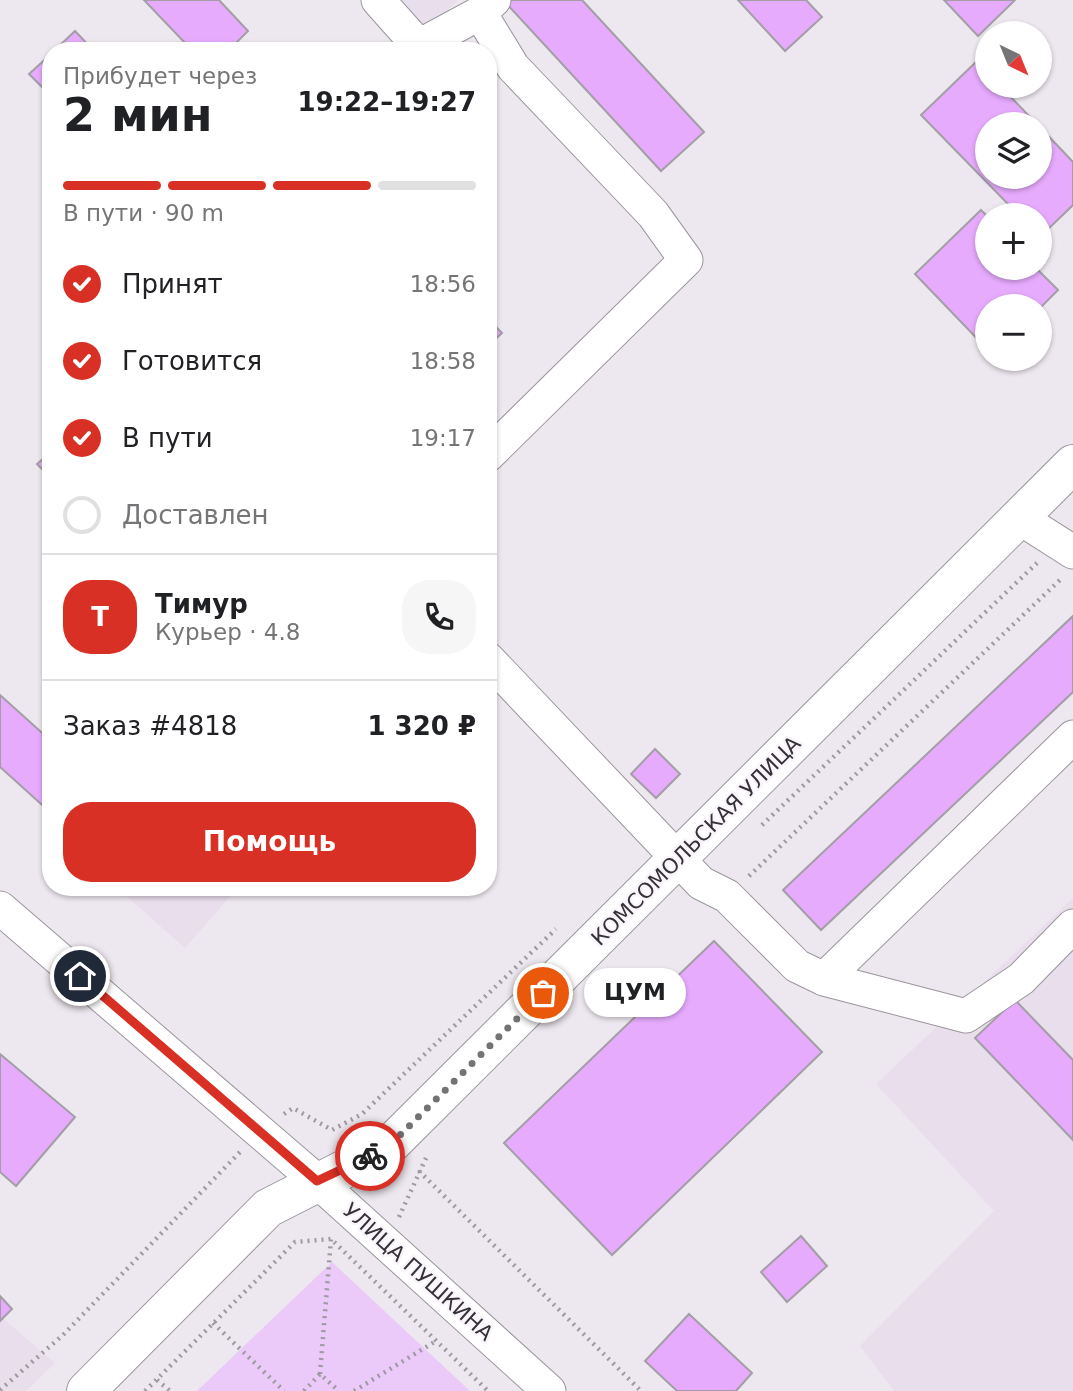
<!DOCTYPE html>
<html lang="ru">
<head>
<meta charset="utf-8">
<style>
	:root { --surface:#fff; --page:#f6f6f6; --text:#202124; --muted:#757577; --line:#e0e0e0; --accent:#d93025 }
	body { margin:0; font-family:"DejaVu Sans",sans-serif; background:var(--page); color:var(--text); height:100vh; display:flex; flex-direction:column; font-size:26px; white-space:nowrap }
	* { box-sizing:border-box; margin:0 }
	p { font-size:23px; color:var(--muted) }
	.icon { flex:none; width:38px; height:38px; fill:none; stroke:currentColor; stroke-width:2; stroke-linecap:round; stroke-linejoin:round }
	.map { position:relative; flex:1; overflow:hidden }
	.details { position:absolute; left:42px; top:42px; width:455px; height:854px; display:flex; flex-direction:column; background:var(--surface); border-radius:28px; box-shadow:0 2px 5px #0004 }
	.details>* { flex:none }
	.needle { width:46px; rotate:137deg }
	.fabs { position:absolute; left:975px; top:21px; display:grid; gap:14px }
	.fabs a { display:grid; place-items:center; width:77px; height:77px; border-radius:50%; background:var(--surface); box-shadow:0 2px 5px #0004; font-size:35px }
	.pin { position:absolute; display:grid; place-items:center; width:60px; height:60px; color:#fff; margin:-30px; border:4px solid #fff; border-radius:50%; box-shadow:0 2px 7px #0007 }
	.courier { position:absolute; display:grid; place-items:center; width:70px; height:70px; margin:-35px; border:5px solid #d93025; border-radius:50%; background:#fff; color:#222; box-shadow:0 2px 9px #0007 }
	.bubble { position:absolute; height:49px; border-radius:24px; background:var(--surface); box-shadow:0 2px 5px #0004; font-size:23px; font-weight:600; line-height:49px; text-align:center }
	.head em { font-style:normal; font-weight:600 }
	.head div { display:flex; flex-direction:column-reverse }
	.head { display:flex; align-items:center; justify-content:space-between; height:119px; padding:0 21px }
	h1 { font-size:46px; font-weight:600; line-height:52px }
	.bar { display:grid; grid-template-columns:repeat(4,1fr); gap:10px 7px; align-content:center; height:84px; padding:0 21px }
	.bar i { height:9px; border-radius:5px; background:var(--line) }
	.bar .selected { background:var(--accent) }
	.bar p { grid-column:span 4 }
	.line { display:flex; align-items:center; gap:18px; padding:0 21px; border-top:2px solid var(--line) }
	.line div { flex:1 }
	.round { display:grid; place-items:center; flex:none; width:74px; height:74px; border-radius:28px; background:var(--page) }
	ol { padding:0 21px; list-style:none }
	li { display:flex; align-items:center; gap:21px; height:77px }
	li p { margin-inline-start:auto }
	li .icon { padding:7px; border-radius:50%; background:var(--accent); color:#fff; stroke-width:4 }
	li:last-child { color:var(--muted) }
	li i { width:38px; height:38px; border:4px solid var(--line); border-radius:50% }
	.cta { display:flex; gap:14px; margin-top:auto; padding:14px 21px }
	.cta a { flex:1; height:80px; border-radius:28px; background:var(--accent); color:#fff; font-size:28px; font-weight:600; line-height:80px; text-align:center }
	.map>svg:first-child { display:block }
</style>
</head>
<body>
<div class="map">
<svg width="1073" height="1391" viewBox="0 0 1073 1391">
	<rect width="100%" height="100%" fill="#ede8ef"/>
	<path fill="#e8deec" d="M386,0H458L420,36Z
		M116,887H238L185,948Z
		M1073,898V1391H894L860,1346L994,1211L876,1084Z
		M0,1316L55,1363L26,1391H0Z"/>
	<path fill="#ebc9f8" d="M332,1262L470,1391H197Z"/>
	<path fill="#e6abfd" stroke="#a39ea5" stroke-width="2" d="M144,0H219L248,31L228,51H181L187,45Z
		M507,0H582L704,132L661,171L505,2Z
		M738,0H806L822,17L785,51Z
		M944,0H1015L978,36Z
		M75,31L94,51H54Z
		M51,54V96L29,74Z
		M977,61L987,72V86H1000L1037,124H987V177H1040V127L1073,162V205L1040,237V215H998L1009,205L921,115Z
		M981,210L987,216V268H1036L1058,290L1040,308L987,306V349L915,274Z
		M488,319L502,333L488,346Z
		M51,452V478L37,464Z
		M1073,616V692L821,930L783,890Z
		M0,695L51,741V813L0,767Z
		M655,749L680,774L656,798L631,774Z
		M714,941L822,1052L612,1255L504,1143Z
		M1015,1000L1073,1060V1140L975,1038Z
		M0,1054L75,1117L16,1186L0,1172Z
		M801,1236L827,1266L787,1302L761,1272Z
		M0,1296L12,1309L0,1321Z
		M689,1314L752,1373L736,1391H677L645,1361Z"/>
	<g fill="none" stroke-linecap="round" stroke-linejoin="round">
		<defs>
			<path id="minor" d="M378,0L419,46L480,13
				M488,455L686,260L653,214L513,67L480,13L494,0
				M1018,517L1073,552
				M488,659L701,883L727,896L797,966L824,979L1073,737
				M0,908L317,1181L549,1391
				M824,979L966,1016L1021,979L1073,926"/>
			<path id="major" d="M86,1391L268,1208L388,1147L1073,464"/>
		</defs>
		<use href="#minor" stroke="#9a969c" stroke-width="35"/>
		<use href="#major" stroke="#9a969c" stroke-width="40"/>
		<path stroke="#9d9a9f" stroke-width="4.5" stroke-dasharray="2 5" stroke-linecap="butt" d="M762,825L1037,563
			M749,876L1062,578
			M284,1114L293,1108L332,1130L362,1114L556,929
			M419,1171L641,1391
			M399,1217L426,1158
			M213,1323L284,1391
			M320,1374L331,1239
			M157,1380L170,1391
			M0,1390L63,1335L240,1152
			M145,1391L295,1242L331,1239L488,1391
			M304,1391L320,1374L339,1391
			M354,1391L436,1341"/>
		<use href="#minor" stroke="#fff" stroke-width="33"/>
		<use href="#major" stroke="#fff" stroke-width="38"/>
	</g>
	<g fill="none" stroke-linecap="round" stroke-linejoin="round">
		<path stroke="#757276" stroke-width="7" stroke-dasharray="0 12.6" d="M370,1156L388,1147L543,993"/>
		<path stroke="#d93025" stroke-width="9" d="M80,976L317,1181L370,1156"/>
	</g>
	<g text-anchor="middle" dominant-baseline="central" stroke-width="5" stroke-linejoin="round" paint-order="stroke">
		<g font-size="21" fill="#343235" stroke="#faf5fc">
			<text transform="translate(696 841) rotate(-45)">КОМСОМОЛЬСКАЯ УЛИЦА</text>
			<text transform="translate(418 1272) rotate(42)">УЛИЦА ПУШКИНА</text>
		</g>
	</g>
</svg>
<div class="fabs">
<a><svg class="needle" viewBox="-14 -14 28 28"><path d="M0-13l5 13h-10z" fill="#e53935"/><path d="M0 13l5-13h-10z" fill="#757577"/></svg></a>
<a><svg class="icon" aria-label="layers" viewBox="0 0 24 24"><path d="M12 4l9 5-9 5-9-5zM3 14l9 5 9-5"/></svg></a>
<a>+</a>
<a>−</a>
</div>
<div class="pin" style="left:543px;top:993px;background:#ea580c"><svg class="icon" aria-label="bag" viewBox="0 0 24 24"><path d="M5 8h14l-1 12H6zM9 8a3 3 0 0 1 6 0"/></svg></div>
<div class="pin" style="left:80px;top:976px;background:#1f2937"><svg class="icon" aria-label="home" viewBox="0 0 24 24"><path d="M3 11l9-7 9 7M6 9v11h12V9"/></svg></div>
<div class="courier" style="left:370px;top:1156px"><svg class="icon" aria-label="bike" viewBox="0 0 24 24"><circle cx="6" cy="16" r="4"/><circle cx="18" cy="16" r="4"/><path d="M6 16l4-8h5l3 8M10 8l3 8H6M13 5h3"/></svg></div>
<div class="bubble" style="left:584px;top:968px;width:102px">ЦУМ</div>
<section class="details">
<div class="head"><div><h1>2 мин</h1><p>Прибудет через</p></div><em>19:22–19:27</em></div>
<div class="bar"><i class="selected"></i><i class="selected"></i><i class="selected"></i><i></i><p>В пути · 90 m</p></div>
<ol>
<li><svg class="icon" aria-label="check" viewBox="0 0 24 24"><path d="M5 12l5 5 9-10"/></svg>Принят<p>18:56</p></li>
<li><svg class="icon" aria-label="check" viewBox="0 0 24 24"><path d="M5 12l5 5 9-10"/></svg>Готовится<p>18:58</p></li>
<li><svg class="icon" aria-label="check" viewBox="0 0 24 24"><path d="M5 12l5 5 9-10"/></svg>В пути<p>19:17</p></li>
<li><i></i>Доставлен</li>
</ol>
<div class="line" style="height:126px"><b class="round" style="background:var(--accent);color:#fff">Т</b><div><b>Тимур</b><p>Курьер · 4.8</p></div><a class="round"><svg class="icon" aria-label="phone" viewBox="0 0 24 24"><path d="M5 4h4l2 5-3 2q2 4 5 5l2-3 5 2v4C11 20 4 13 5 4z"/></svg></a></div>
<div class="line" style="height:91px"><div>Заказ #4818</div><b>1 320 ₽</b></div>
<div class="cta"><a>Помощь</a></div>
</section>
</div>
</body>
</html>
